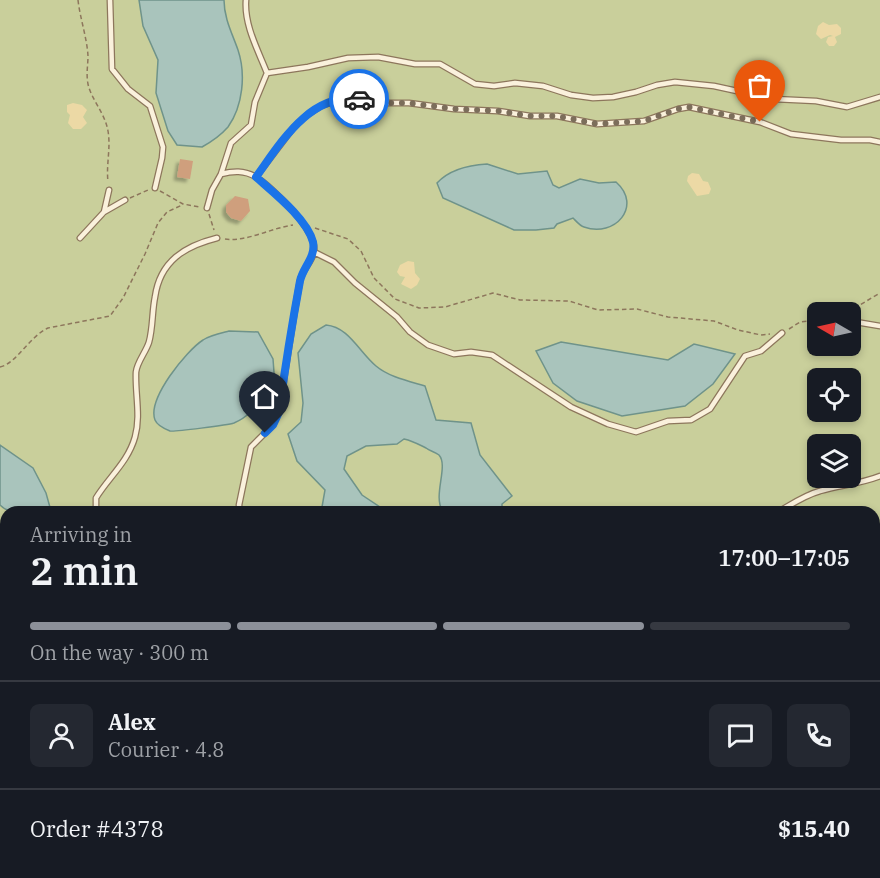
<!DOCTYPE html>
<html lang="en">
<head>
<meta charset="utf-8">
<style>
	:root { --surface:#171b24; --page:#242831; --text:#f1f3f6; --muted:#9ea1a6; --line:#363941; --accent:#8c9099 }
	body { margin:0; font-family:"IBM Plex Serif",serif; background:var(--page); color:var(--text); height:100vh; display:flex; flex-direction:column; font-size:22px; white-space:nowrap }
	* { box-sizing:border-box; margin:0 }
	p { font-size:20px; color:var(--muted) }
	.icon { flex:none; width:33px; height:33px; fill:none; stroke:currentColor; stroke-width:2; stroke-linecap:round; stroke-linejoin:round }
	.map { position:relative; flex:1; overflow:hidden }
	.side { position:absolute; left:0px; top:506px; width:880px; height:374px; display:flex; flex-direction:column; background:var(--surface); border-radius:18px 18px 0 0; box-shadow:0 3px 9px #0003 }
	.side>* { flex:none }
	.needle { width:39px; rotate:279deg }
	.controls { position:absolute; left:807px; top:302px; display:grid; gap:12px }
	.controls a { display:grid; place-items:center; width:54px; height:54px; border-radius:9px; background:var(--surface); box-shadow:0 3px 9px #0003; font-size:30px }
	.pin { position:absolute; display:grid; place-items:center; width:51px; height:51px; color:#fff; margin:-62px -26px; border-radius:50% 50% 50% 0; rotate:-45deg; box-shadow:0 0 6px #0007 }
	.pin .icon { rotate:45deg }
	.courier { position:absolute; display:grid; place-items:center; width:60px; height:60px; margin:-30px; border:4px solid #1a73e8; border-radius:50%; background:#fff; color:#222; box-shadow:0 2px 8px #0007 }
	.head em { font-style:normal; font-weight:600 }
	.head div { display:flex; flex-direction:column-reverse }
	.head { display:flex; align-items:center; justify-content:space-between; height:102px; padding:0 30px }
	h1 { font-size:39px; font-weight:600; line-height:45px }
	.bar { display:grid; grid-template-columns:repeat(4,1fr); gap:9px 6px; align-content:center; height:72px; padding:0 30px }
	.bar i { height:8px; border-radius:4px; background:var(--line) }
	.bar .active { background:var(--accent) }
	.bar p { grid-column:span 4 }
	.line { display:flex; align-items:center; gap:15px; padding:0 30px; border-top:2px solid var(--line) }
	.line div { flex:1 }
	.round { display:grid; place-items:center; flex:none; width:63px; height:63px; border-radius:9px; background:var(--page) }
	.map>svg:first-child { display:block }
</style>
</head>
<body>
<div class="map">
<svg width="880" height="878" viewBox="0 0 880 878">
	<defs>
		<filter id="shadow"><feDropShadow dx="-3.5" dy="3.5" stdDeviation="1.5" flood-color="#0004"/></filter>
	</defs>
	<rect width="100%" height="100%" fill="#f0e4c8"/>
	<path fill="#c9cf9b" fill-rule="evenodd" d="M0,0H880V878H834L812,873H874V512H6V627L0,625ZM818,312H850V345H818ZM818,378H850V411H818ZM818,444H850V477H818Z"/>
	<path fill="#ecd9a5" d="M823,22L829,25L837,24L841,28V34L835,37L837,42L834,46H829L826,42L828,37L833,36L830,35L821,39L816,34L818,26Z
		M73,103L82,105L87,110L83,117L87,123L81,129H73L68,123L70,115L67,112V105Z
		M692,173L699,174L703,181L708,182L711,189L709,194L697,196L687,181L688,176Z
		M408,261L414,262L415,273L420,279L417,285L411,289L401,284L405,277L400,276L397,272L400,265Z"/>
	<path fill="#a9c4bc" stroke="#6f938a" stroke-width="1.5" d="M139,0H224C224,18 232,33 238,50C246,74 243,106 228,127C221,135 211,142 202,147L177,145L168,131L156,93L158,60L143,26Z
		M487,164L518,174L547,171L553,185L559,188L580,179L599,183L616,182C643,206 615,238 584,227C580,226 576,221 573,218L557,224L554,228L536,230H514L443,198L437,183C449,170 470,165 487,164Z
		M326,325C349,327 359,352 376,366C389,377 408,381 425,386L436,420L471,423L480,455L512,496L502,504V511H443C432,497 449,466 439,455C435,452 430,451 426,448C418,444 413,441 404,439L397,444L366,446L347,456L344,469L362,495L386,511H324L322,507L325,490L297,461L288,434L301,422L303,403L298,353L311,334Z
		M229,331L258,332L273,359L275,386C263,399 251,416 234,423C228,425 174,432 170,431C165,429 157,425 155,420C147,399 186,351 203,340C210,335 221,333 229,331Z
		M561,342L668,360L694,344L735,354L713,384L685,406L622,416L577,401L553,383L536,351Z
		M0,445L33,468L46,493L51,511C36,512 11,517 0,505Z
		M0,680L6,682V820L0,818Z
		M173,873H689L707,878H188Z"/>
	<path fill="#cf9f7d" filter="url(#shadow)" d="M180,159L193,161L190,179L177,177Z
		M235,196L248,199L250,211L241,221L231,218L226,212V205Z"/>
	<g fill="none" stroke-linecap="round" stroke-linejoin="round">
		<defs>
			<path id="service" d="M110,0L112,69L128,89L150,106L163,147L162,158L155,188
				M267,73L308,67L348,58L378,57L415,64H440L475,84L494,86L515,83L543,86L571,95L593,98L613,97L636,92L657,85L675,82L714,86L774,99L816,101L847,107L880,97
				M221,174L231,143L251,125L255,102L267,73C258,50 244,25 246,0
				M256,177L294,127L307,115L321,106L339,100L353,98L388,103H409L454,109L498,111L530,116H557L597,124L644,121L678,109L689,107L760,122L791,134L841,140H870L880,142
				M207,208L212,190L221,174C233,171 244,170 256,177C272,187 318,231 314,252C312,262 302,270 300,281C292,324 286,368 279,412L273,425L251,447L239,505L240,512
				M104,212L109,190
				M80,238L104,212L125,200
				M314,252L334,262L355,283L397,317L410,332L428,345L454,354L471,352L492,355L571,407L608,424L636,432L668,421L691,420L710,409L745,356L761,351L782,333
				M850,321L880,326
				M96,512V498C109,477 128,462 135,437C141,416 135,394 136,372C137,362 146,352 149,342C153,328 152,311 155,297C160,261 185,246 217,238
				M778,512C792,504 805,495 820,491C840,485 860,484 880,476
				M0,609L6,612
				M874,694L880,695
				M874,847L880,845"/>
		</defs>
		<use href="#service" stroke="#8d765c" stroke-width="7"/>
		<path stroke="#8d765c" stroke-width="1.5" stroke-dasharray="4.5 3" stroke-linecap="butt" d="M78,0C80,18 87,38 88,56C88,65 86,74 88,84C91,99 105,113 108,131C111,148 106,164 108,182
			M160,191L183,204L200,207
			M130,198L148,190
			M209,214L214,230
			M315,228L348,239L361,251L374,278L395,299L419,308L445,307L493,293L520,300L569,301L598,310L637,309L668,317L714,321L738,330L761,335L770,334
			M225,239C247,242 271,228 293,225
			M848,312L880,293
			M789,329L800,322L818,320
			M0,367C16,364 30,336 48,328L110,316L123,298L145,254L158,223L167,212L182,205
			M0,644L6,646
			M0,854L6,856
			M62,873L78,878
			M753,873L769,878"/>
		<use href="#service" stroke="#faf1dc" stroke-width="4.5"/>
	</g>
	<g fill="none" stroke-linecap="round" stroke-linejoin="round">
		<path stroke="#7c6e5b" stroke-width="6" stroke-dasharray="0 10.8" d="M359,99L388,103H409L454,109L498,111L530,116H557L597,124L644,121L678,109L688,107L760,122"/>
		<path stroke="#1a73e8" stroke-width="8" d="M265,433L273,425L279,412C285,368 292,324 300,281C303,267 316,257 313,242C307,219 274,193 256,177C280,144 310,92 359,99"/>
	</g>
</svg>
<div class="controls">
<a><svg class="needle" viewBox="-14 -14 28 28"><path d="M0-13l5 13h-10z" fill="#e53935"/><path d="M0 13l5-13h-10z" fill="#9ea1a6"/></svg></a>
<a><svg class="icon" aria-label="locate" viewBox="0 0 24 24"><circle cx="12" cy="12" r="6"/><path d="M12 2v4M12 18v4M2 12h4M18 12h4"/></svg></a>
<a><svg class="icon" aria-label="layers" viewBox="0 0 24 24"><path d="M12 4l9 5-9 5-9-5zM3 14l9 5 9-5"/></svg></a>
</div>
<div class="pin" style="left:760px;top:122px;background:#ea580c"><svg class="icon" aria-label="bag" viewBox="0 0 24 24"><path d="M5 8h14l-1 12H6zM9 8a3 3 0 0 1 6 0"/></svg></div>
<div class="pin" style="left:265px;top:433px;background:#1f2937"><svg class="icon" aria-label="home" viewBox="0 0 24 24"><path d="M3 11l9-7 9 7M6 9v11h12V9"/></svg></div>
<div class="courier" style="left:359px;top:99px"><svg class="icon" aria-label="car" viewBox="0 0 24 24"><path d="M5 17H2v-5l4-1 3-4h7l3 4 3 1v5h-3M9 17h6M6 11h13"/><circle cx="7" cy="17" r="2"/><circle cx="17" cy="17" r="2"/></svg></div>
<section class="side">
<div class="head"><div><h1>2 min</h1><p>Arriving in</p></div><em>17:00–17:05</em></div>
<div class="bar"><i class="active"></i><i class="active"></i><i class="active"></i><i></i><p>On the way · 300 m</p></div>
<div class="line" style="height:108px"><a class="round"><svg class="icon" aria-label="person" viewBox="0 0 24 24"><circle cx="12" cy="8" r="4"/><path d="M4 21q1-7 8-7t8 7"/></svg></a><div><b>Alex</b><p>Courier · 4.8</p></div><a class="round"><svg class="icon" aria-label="chat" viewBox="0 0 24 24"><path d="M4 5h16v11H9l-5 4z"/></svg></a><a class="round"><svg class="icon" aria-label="phone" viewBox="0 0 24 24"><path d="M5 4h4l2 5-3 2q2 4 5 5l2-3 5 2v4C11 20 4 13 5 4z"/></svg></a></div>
<div class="line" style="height:78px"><div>Order #4378</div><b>$15.40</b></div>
</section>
</div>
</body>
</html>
